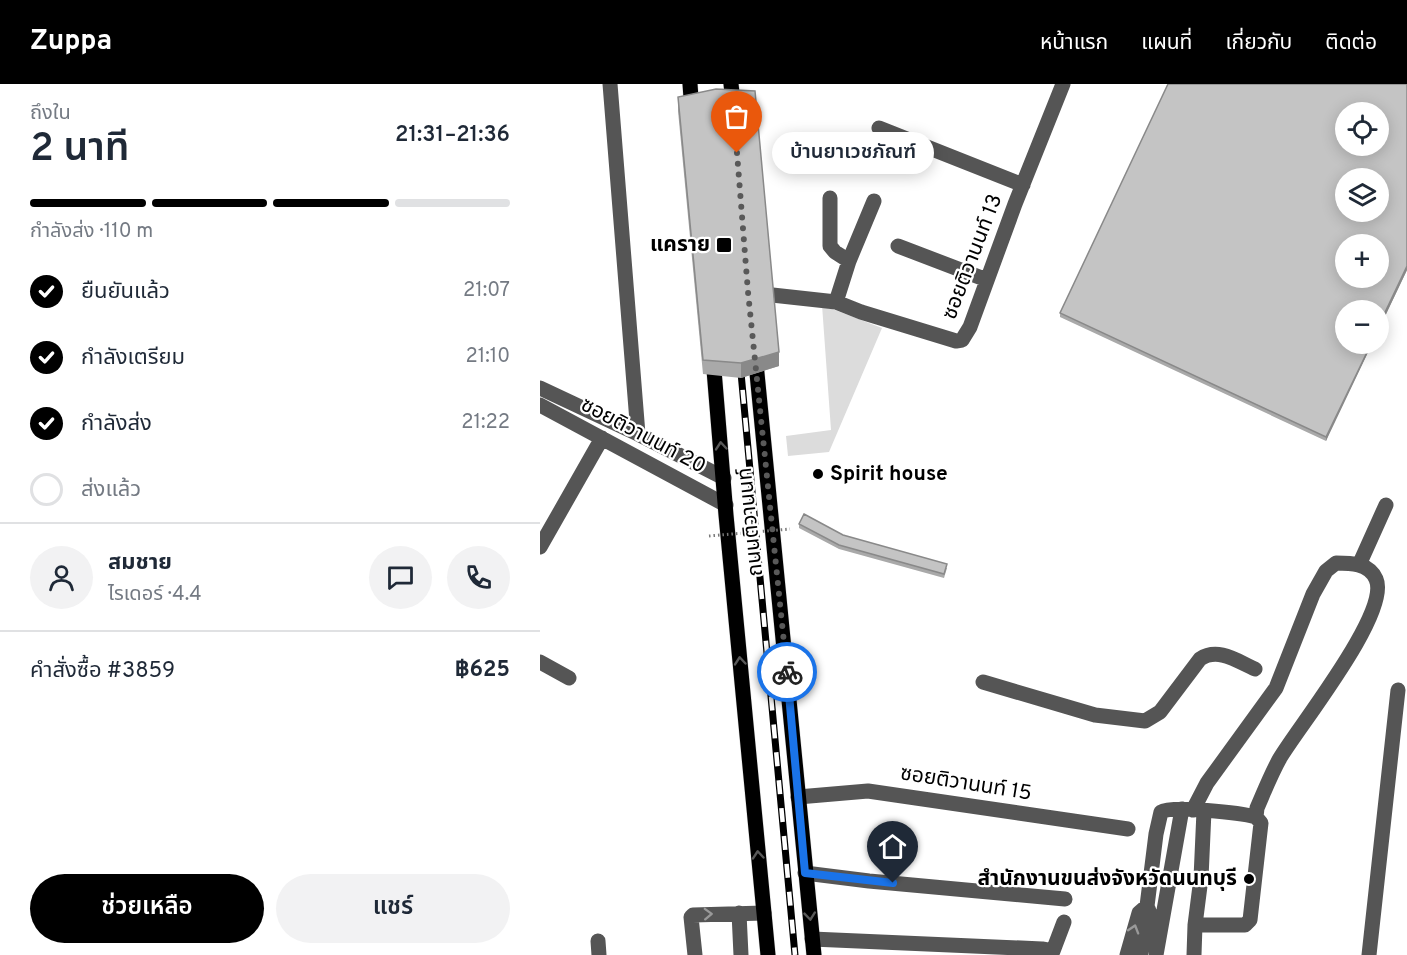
<!DOCTYPE html>
<html lang="th">
<head>
<meta charset="utf-8">
<style>
	:root { --surface:#fff; --page:#f2f2f3; --text:#1f2937; --muted:#747a83; --line:#e0e1e3; --accent:#000 }
	body { margin:0; font-family:Overpass,"Noto Sans Thai",sans-serif; background:var(--page); color:var(--text); height:100vh; display:flex; flex-direction:column; font-size:22px; white-space:nowrap }
	* { box-sizing:border-box; margin:0 }
	p { font-size:20px; color:var(--muted) }
	.icon { flex:none; width:33px; height:33px; fill:none; stroke:currentColor; stroke-width:2; stroke-linecap:round; stroke-linejoin:round }
	.map { position:relative; flex:1; overflow:hidden }
	.drawer { display:flex; flex-direction:column; background:var(--surface); width:540px }
	.drawer>* { flex:none }
	.controls { position:absolute; left:795px; top:18px; display:grid; gap:12px }
	.controls a { display:grid; place-items:center; width:54px; height:54px; border-radius:50%; background:var(--surface); box-shadow:0 3px 15px #0003; font-size:30px }
	.pin { position:absolute; display:grid; place-items:center; width:51px; height:51px; color:#fff; margin:-62px -26px; border-radius:50% 50% 50% 0; rotate:-45deg; box-shadow:0 0 6px #0007 }
	.pin .icon { rotate:45deg }
	.courier { position:absolute; display:grid; place-items:center; width:60px; height:60px; margin:-30px; border:4px solid #1a73e8; border-radius:50%; background:#fff; color:#222; box-shadow:0 2px 8px #0007 }
	.bubble { position:absolute; height:42px; border-radius:21px; background:var(--surface); box-shadow:0 3px 15px #0003; font-size:20px; font-weight:600; line-height:42px; text-align:center }
	.head em { font-style:normal; font-weight:600 }
	.head div { display:flex; flex-direction:column-reverse }
	.head { display:flex; align-items:center; justify-content:space-between; height:102px; padding:0 30px }
	h1 { font-size:39px; font-weight:600; line-height:45px }
	.bar { display:grid; grid-template-columns:repeat(4,1fr); gap:9px 6px; align-content:center; height:72px; padding:0 30px }
	.bar i { height:8px; border-radius:4px; background:var(--line) }
	.bar .active { background:var(--accent) }
	.bar p { grid-column:span 4 }
	.line { display:flex; align-items:center; gap:15px; padding:0 30px; border-top:2px solid var(--line) }
	.line div { flex:1 }
	.round { display:grid; place-items:center; flex:none; width:63px; height:63px; border-radius:32px; background:var(--page) }
	ol { padding:0 30px; list-style:none }
	li { display:flex; align-items:center; gap:18px; height:66px }
	li p { margin-inline-start:auto }
	li .icon { padding:6px; border-radius:50%; background:var(--accent); color:#fff; stroke-width:4 }
	li:last-child { color:var(--muted) }
	li i { width:33px; height:33px; border:3px solid var(--line); border-radius:50% }
	.action { display:flex; gap:12px; margin-top:auto; padding:12px 30px }
	.action a { flex:1; height:69px; border-radius:36px; background:var(--accent); color:#fff; font-size:24px; font-weight:600; line-height:69px; text-align:center }
	.action a+a { background:var(--page); color:var(--text) }
	header { display:flex; align-items:center; gap:36px; box-sizing:border-box; height:84px; padding:0 30px; background:var(--accent); color:#fff }
	header strong { font-size:28px }
	nav { display:flex; gap:33px; margin-inline-start:auto; font-size:21px }
	main { display:flex; flex:1; min-height:0 }
	.map>svg:first-child { display:block }
</style>
</head>
<body>
<header>
<strong>Zuppa</strong>
<nav><a>หน้าแรก</a><a>แผนที่</a><a>เกี่ยวกับ</a><a>ติดต่อ</a></nav>
</header>
<main>
<section class="drawer">
<div class="head"><div><h1>2 นาที</h1><p>ถึงใน</p></div><em>21:31–21:36</em></div>
<div class="bar"><i class="active"></i><i class="active"></i><i class="active"></i><i></i><p>กำลังส่ง · 110 m</p></div>
<ol>
<li><svg class="icon" aria-label="check" viewBox="0 0 24 24"><path d="M5 12l5 5 9-10"/></svg>ยืนยันแล้ว<p>21:07</p></li>
<li><svg class="icon" aria-label="check" viewBox="0 0 24 24"><path d="M5 12l5 5 9-10"/></svg>กำลังเตรียม<p>21:10</p></li>
<li><svg class="icon" aria-label="check" viewBox="0 0 24 24"><path d="M5 12l5 5 9-10"/></svg>กำลังส่ง<p>21:22</p></li>
<li><i></i>ส่งแล้ว</li>
</ol>
<div class="line" style="height:108px"><a class="round"><svg class="icon" aria-label="person" viewBox="0 0 24 24"><circle cx="12" cy="8" r="4"/><path d="M4 21q1-7 8-7t8 7"/></svg></a><div><b>สมชาย</b><p>ไรเดอร์ · 4.4</p></div><a class="round"><svg class="icon" aria-label="chat" viewBox="0 0 24 24"><path d="M4 5h16v11H9l-5 4z"/></svg></a><a class="round"><svg class="icon" aria-label="phone" viewBox="0 0 24 24"><path d="M5 4h4l2 5-3 2q2 4 5 5l2-3 5 2v4C11 20 4 13 5 4z"/></svg></a></div>
<div class="line" style="height:78px"><div>คำสั่งซื้อ #3859</div><b>฿625</b></div>
<div class="action"><a>ช่วยเหลือ</a><a>แชร์</a></div>
</section>
<div class="map">
<svg width="867" height="871" viewBox="0 0 867 871">
	<rect width="100%" height="100%" fill="#fff"/>
	<path fill="#dcdcdc" d="M282,221L342,244L289,368L248,372L246,352L291,346Z"/>
	<g fill="none" stroke-linecap="round" stroke-linejoin="round">
		<defs>
			<path id="major" d="M150,0L152,28
				M191,0L194,27
				M215,269L274,871
				M173,274L186,431L228,871"/>
		</defs>
		<use href="#major" stroke="#dbdbdb" stroke-width="16"/>
		<path stroke="#555" stroke-width="15" d="M70,0L98,350
			M339,44L483,101
			M290,114V162L295,168L309,177
			M358,162L447,196
			M214,209L296,218L321,228L416,257L422,256L430,243L475,120L523,0
			M296,218L309,177L334,117
			M0,304L98,350L184,394
			M0,321L186,421
			M0,463L62,354
			M819,481L846,421
			M0,578L29,594
			M443,598L555,631L605,637L620,628L660,575C678,563 697,577 715,585
			M258,713L328,707L588,745
			M653,726L667,699L736,604L773,510L786,487L796,479C810,479 829,479 836,495C851,528 759,642 740,674C731,690 724,708 717,724L716,733
			M265,789L329,797L525,815
			M199,829L201,871
			M655,841L661,794L664,727
			M272,855L502,865L513,867L511,871
			M58,857L59,871
			M513,867L524,838
			M155,871L151,833L153,831L224,829
			M587,871L599,829L607,822
			M600,871L612,835L607,822L616,750L621,728C632,721 701,729 716,733L721,739L710,836L705,841H655L654,871
			M616,871L642,725
			M829,871L858,606"/>
		<use href="#major" stroke="#000" stroke-width="15"/>
		<defs>
			<path id="rail" d="M200,278L255,871"/>
		</defs>
		<use href="#rail" stroke="#000" stroke-width="7"/>
		<use href="#rail" stroke="#fff" stroke-width="4.5" stroke-dasharray="14" stroke-linecap="butt"/>
		<path stroke="#777" stroke-width="3" stroke-dasharray="1.5 3" stroke-linecap="butt" d="M169,452L250,445"/>
	</g>
	<path fill="#a9a9a9" d="M867,0V186L838,247V226L786,357L520,233V229Z
		M138,13L239,282L201,294L163,290L138,27Z
		M259,440L303,451L407,484L404,494L299,465L259,444Z"/>
	<path fill="#898989" d="M867,182V186L838,247V243Z
		M831,260H832L786,357V353Z
		M239,268V282L201,294V279Z"/>
	<path fill="#c4c4c4" stroke="#898989" stroke-width="1.5" fill-rule="evenodd" d="M628,0H867V182L838,243V226H806V260H831L786,353L520,229ZM806,28H838V62H806ZM806,94H838V128H806ZM806,160H838V194H806Z
		M176,5L215,7L239,268L201,279L163,276L138,13Z
		M264,430L303,451L407,480L404,490L299,461L259,440Z"/>
	<defs><path id="oneway-chevron" d="M-2-3.5L2.5 0L-2 3.5" fill="none" stroke-width="1.6" stroke-linecap="round" stroke-linejoin="round" transform="scale(1.5)"/></defs>
	<g stroke="#595959">
		<use href="#oneway-chevron" transform="translate(181 362) rotate(-95)"/>
		<use href="#oneway-chevron" transform="translate(200 577) rotate(-95)"/>
		<use href="#oneway-chevron" transform="translate(218 771) rotate(-95)"/>
		<use href="#oneway-chevron" transform="translate(270 832) rotate(84)"/>
	</g>
	<g stroke="#999">
		<use href="#oneway-chevron" transform="translate(168 830) rotate(-2)"/>
		<use href="#oneway-chevron" transform="translate(594 845) rotate(-73)"/>
	</g>
	<g fill="none" stroke-linecap="round" stroke-linejoin="round">
		<path stroke="#595959" stroke-width="6" stroke-dasharray="0 10.8" d="M197,69L208,208L247,588"/>
		<path stroke="#1a73e8" stroke-width="8" d="M247,588L265,789L353,799"/>
	</g>
	<g fill="#000" stroke="#fff" stroke-width="2">
		<rect x="176" y="153" width="16" height="16" rx="3"/>
		<circle cx="278" cy="390" r="6"/>
		<circle cx="709" cy="795" r="6"/>
	</g>
	<g text-anchor="middle" dominant-baseline="central" stroke-width="4.5" stroke-linejoin="round" paint-order="stroke">
		<g font-size="21" font-weight="bold" fill="#000" stroke="#fff" text-anchor="end">
			<text x="170" y="161">แคราย</text>
			<text x="290" y="390" text-anchor="start">Spirit house</text>
			<text x="697" y="795">สำนักงานขนส่งจังหวัดนนทบุรี</text>
		</g>
		<g font-size="21" fill="#000" stroke="#fff">
			<text transform="translate(433 173) rotate(-69)">ซอยติวานนท์ 13</text>
			<text transform="translate(103 352) rotate(28)">ซอยติวานนท์ 20</text>
			<text transform="translate(211 438) rotate(-96)">ถนนติวานนท์</text>
			<text transform="translate(426 700) rotate(9)">ซอยติวานนท์ 15</text>
		</g>
	</g>
</svg>
<div class="controls">
<a><svg class="icon" aria-label="locate" viewBox="0 0 24 24"><circle cx="12" cy="12" r="6"/><path d="M12 2v4M12 18v4M2 12h4M18 12h4"/></svg></a>
<a><svg class="icon" aria-label="layers" viewBox="0 0 24 24"><path d="M12 4l9 5-9 5-9-5zM3 14l9 5 9-5"/></svg></a>
<a>+</a>
<a>−</a>
</div>
<div class="pin" style="left:197px;top:69px;background:#ea580c"><svg class="icon" aria-label="bag" viewBox="0 0 24 24"><path d="M5 8h14l-1 12H6zM9 8a3 3 0 0 1 6 0"/></svg></div>
<div class="pin" style="left:353px;top:799px;background:#1f2937"><svg class="icon" aria-label="home" viewBox="0 0 24 24"><path d="M3 11l9-7 9 7M6 9v11h12V9"/></svg></div>
<div class="courier" style="left:247px;top:588px"><svg class="icon" aria-label="bike" viewBox="0 0 24 24"><circle cx="6" cy="16" r="4"/><circle cx="18" cy="16" r="4"/><path d="M6 16l4-8h5l3 8M10 8l3 8H6M13 5h3"/></svg></div>
<div class="bubble" style="left:232px;top:48px;width:162px">บ้านยาเวชภัณฑ์</div>
</div>
</main>
</body>
</html>
